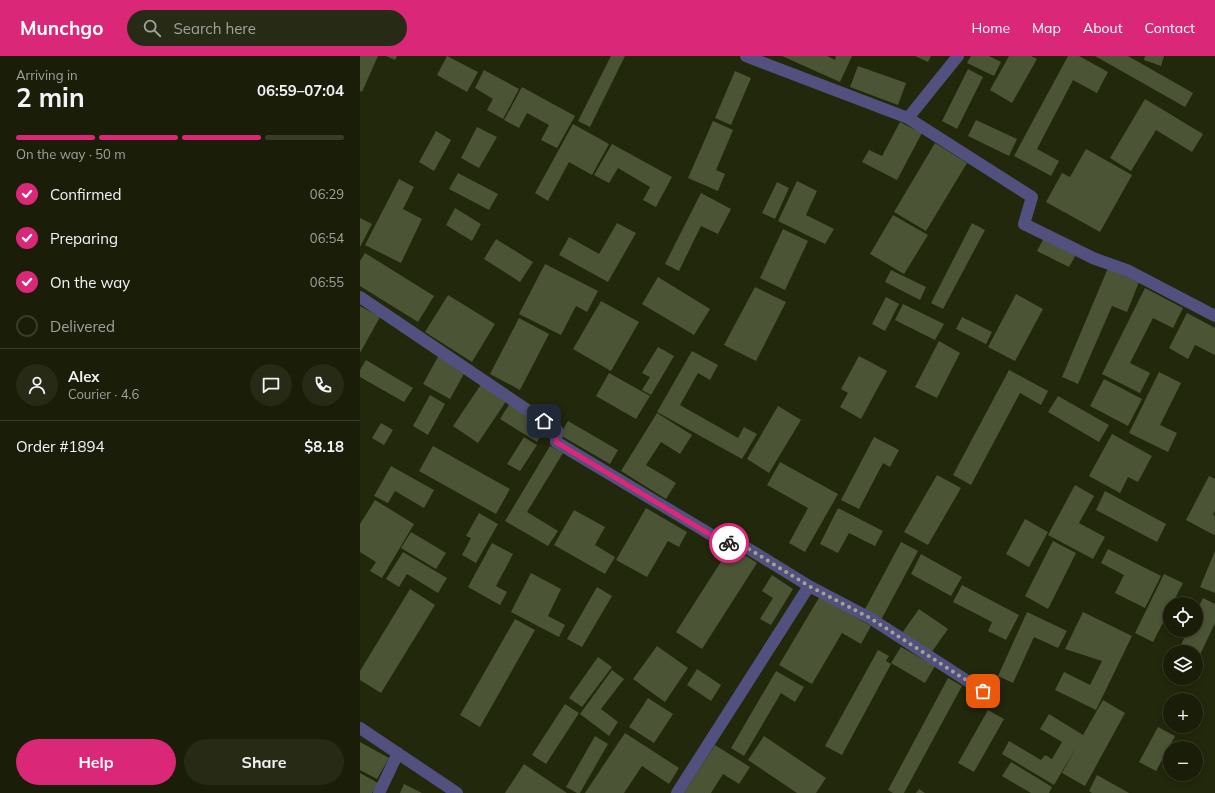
<!DOCTYPE html>
<html lang="en">
<head>
<meta charset="utf-8">
<style>
	:root { --surface:#1a1e08; --page:#272b16; --text:#f1f3f6; --muted:#9fa29c; --line:#383c29; --accent:#db2777 }
	body { margin:0; font-family:Mulish,sans-serif; background:var(--page); color:var(--text); height:100vh; display:flex; flex-direction:column; font-size:15px; white-space:nowrap }
	* { box-sizing:border-box; margin:0 }
	p { font-size:13px; color:var(--muted) }
	.icon { flex:none; width:22px; height:22px; fill:none; stroke:currentColor; stroke-width:2; stroke-linecap:round; stroke-linejoin:round }
	.map { position:relative; flex:1; overflow:hidden }
	.drawer { display:flex; flex-direction:column; background:var(--surface); width:360px }
	.drawer>* { flex:none }
	.controls { position:absolute; left:803px; top:541px; display:grid; gap:8px }
	.controls a { display:grid; place-items:center; width:40px; height:40px; border-radius:50%; background:var(--surface); box-shadow:0 2px 6px #0003,0 0 0 1px var(--line); font-size:20px }
	.pin { position:absolute; display:grid; place-items:center; width:34px; height:34px; color:#fff; margin:-17px; border-radius:8px; box-shadow:0 2px 6px #0006 }
	.courier { position:absolute; display:grid; place-items:center; width:40px; height:40px; margin:-20px; border:3px solid #db2777; border-radius:50%; background:#fff; color:#222; box-shadow:0 1px 5px #0007 }
	.summary em { font-style:normal; font-weight:700 }
	.summary div { display:flex; flex-direction:column-reverse }
	.summary { display:flex; align-items:center; justify-content:space-between; height:68px; padding:0 16px }
	h1 { font-size:26px; font-weight:700; line-height:30px }
	.bar { display:grid; grid-template-columns:repeat(4,1fr); gap:6px 4px; align-content:center; height:48px; padding:0 16px }
	.bar i { height:5px; border-radius:3px; background:var(--line) }
	.bar .current { background:var(--accent) }
	.bar p { grid-column:span 4 }
	.line { display:flex; align-items:center; gap:10px; padding:0 16px; border-top:1px solid var(--line) }
	.line div { flex:1 }
	.round { display:grid; place-items:center; flex:none; width:42px; height:42px; border-radius:21px; background:var(--page) }
	ol { padding:0 16px; list-style:none }
	li { display:flex; align-items:center; gap:12px; height:44px }
	li p { margin-inline-start:auto }
	li .icon { padding:4px; border-radius:50%; background:var(--accent); color:#fff; stroke-width:4 }
	li:last-child { color:var(--muted) }
	li i { width:22px; height:22px; border:2px solid var(--line); border-radius:50% }
	.button { display:flex; gap:8px; margin-top:auto; padding:8px 16px }
	.button a { flex:1; height:46px; border-radius:24px; background:var(--accent); color:#fff; font-size:16px; font-weight:700; line-height:46px; text-align:center }
	.button a+a { background:var(--page); color:var(--text) }
	header { display:flex; align-items:center; gap:24px; box-sizing:border-box; height:56px; padding:0 20px; background:var(--accent); color:#fff }
	header strong { font-size:19px }
	nav { display:flex; gap:22px; margin-inline-start:auto; font-size:14px }
	.search { width:280px; height:36px; background:var(--page); display:flex; align-items:center; gap:10px; box-sizing:border-box; padding:0 14px; border-radius:22px; color:var(--muted); font-size:15px }
	main { display:flex; flex:1; min-height:0 }
	.map>svg:first-child { display:block }
</style>
</head>
<body>
<header>
<strong>Munchgo</strong>
<div class="search"><svg class="icon" aria-label="search" viewBox="0 0 24 24"><circle cx="10" cy="10" r="6"/><path d="M15 15l6 6"/></svg>Search here</div>
<nav><a>Home</a><a>Map</a><a>About</a><a>Contact</a></nav>
</header>
<main>
<section class="drawer">
<div class="summary"><div><h1>2 min</h1><p>Arriving in</p></div><em>06:59–07:04</em></div>
<div class="bar"><i class="current"></i><i class="current"></i><i class="current"></i><i></i><p>On the way · 50 m</p></div>
<ol>
<li><svg class="icon" aria-label="check" viewBox="0 0 24 24"><path d="M5 12l5 5 9-10"/></svg>Confirmed<p>06:29</p></li>
<li><svg class="icon" aria-label="check" viewBox="0 0 24 24"><path d="M5 12l5 5 9-10"/></svg>Preparing<p>06:54</p></li>
<li><svg class="icon" aria-label="check" viewBox="0 0 24 24"><path d="M5 12l5 5 9-10"/></svg>On the way<p>06:55</p></li>
<li><i></i>Delivered</li>
</ol>
<div class="line" style="height:72px"><a class="round"><svg class="icon" aria-label="person" viewBox="0 0 24 24"><circle cx="12" cy="8" r="4"/><path d="M4 21q1-7 8-7t8 7"/></svg></a><div><b>Alex</b><p>Courier · 4.6</p></div><a class="round"><svg class="icon" aria-label="chat" viewBox="0 0 24 24"><path d="M4 5h16v11H9l-5 4z"/></svg></a><a class="round"><svg class="icon" aria-label="phone" viewBox="0 0 24 24"><path d="M5 4h4l2 5-3 2q2 4 5 5l2-3 5 2v4C11 20 4 13 5 4z"/></svg></a></div>
<div class="line" style="height:52px"><div>Order #1894</div><b>$8.18</b></div>
<div class="button"><a>Help</a><a>Share</a></div>
</section>
<div class="map">
<svg width="855" height="737" viewBox="0 0 855 737">
	<rect width="100%" height="100%" fill="#22280b"/>
	<path fill="#4c5436" d="M0,0H18L2,36L0,35Z
		M26,0H37L35,4Z
		M87,0L118,16L107,36L77,19Z
		M251,0H265L230,71L218,65Z
		M422,0H467L475,4L476,0H492L480,26Z
		M555,0H571L568,6Z
		M611,0H629L641,6L634,20L607,7Z
		M649,0H671L677,3L652,47L630,34Z
		M708,0H719L748,16L737,37L713,24L677,93L699,105L691,120L654,100Z
		M735,0H768L833,37L825,51Z
		M785,0H804L801,10L784,4Z
		M498,10L546,27L538,49L490,31Z
		M608,13L623,21L597,73L582,65Z
		M124,14L159,33L143,63L127,54L133,43L115,32Z
		M375,15L391,22L371,69L355,62Z
		M162,31L215,60L197,92L181,84L189,69L167,57L159,72L144,64Z
		M785,43L843,78L832,96L796,74L771,115L750,102Z
		M616,64L657,83L649,100L608,80Z
		M353,65L373,74L356,114L365,118L358,135L328,122Z
		M540,66L562,77L537,124L502,106L509,94L522,100Z
		M213,68L249,88L232,119L209,106L188,145L175,137Z
		M117,71L137,81L119,112L101,102Z
		M76,75L91,84L74,115L59,106Z
		M575,87L607,107L566,175L534,156Z
		M252,88L312,121L296,151L283,144L290,131L258,112L249,127L234,119Z
		M726,93L772,119L740,176L686,146L702,117L710,121Z
		M98,117L138,138L129,154L89,133Z
		M39,123L54,131L43,153L62,163L41,207L5,189Z
		M437,125L457,135L446,159L474,173L465,188L418,165Z
		M417,126L429,132L415,163L402,157Z
		M341,137L371,153L358,178L341,170L319,215L305,208Z
		M95,152L121,168L112,185L86,169Z
		M533,159L568,179L544,218L510,198Z
		M0,162L12,168L0,191Z
		M257,167L276,177L248,226L199,199L209,181L239,198Z
		M612,167L625,174L583,253L571,247Z
		M423,173L448,185L425,234L400,222Z
		M685,180L717,197L709,211L677,195Z
		M136,183L173,206L160,226L124,203Z
		M5,197L74,240L58,266L0,230V205Z
		M185,208L238,235L227,256L216,250L201,279L159,258Z
		M748,212L779,226L767,256L752,250L718,328L702,321Z
		M531,214L566,231L560,244L525,226Z
		M298,221L350,253L334,279L282,248Z
		M395,231L426,246L396,305L364,289Z
		M785,232L823,252L813,272L793,262L770,307L790,317L780,337L742,318Z
		M656,238L683,253L655,305L628,291Z
		M88,239L135,268L112,306L65,276Z
		M526,241L539,248L525,275L512,268Z
		M241,245L279,266L251,315L213,293Z
		M543,248L584,268L575,284L535,264Z
		M0,250L20,261L0,297Z
		M827,257L855,272V299L835,289L828,303L809,292Z
		M602,261L632,276L626,288L596,273Z
		M159,262L189,278L160,334L130,318Z
		M579,285L600,297L577,342L555,331Z
		M298,291L314,300L291,339L282,334L290,321L282,317Z
		M332,295L358,309L350,324L338,317L320,349L378,382L384,371L397,378L382,403L297,356Z
		M79,299L106,314L90,343L63,328Z
		M499,300L527,315L501,363L480,351L488,337L481,333Z
		M6,304L53,332L44,346L0,321V314Z
		M649,314L688,335L681,349L660,337L611,429L593,419Z
		M799,316L821,327L800,369L817,377L808,396L769,377Z
		M249,317L290,340L276,363L236,340Z
		M744,323L782,343L768,370L730,350Z
		M122,327L147,344L118,387L93,370Z
		M70,339L85,348L68,379L53,370Z
		M698,340L749,369L739,386L688,356Z
		M150,347L187,369L177,386L140,363Z
		M418,350L441,364L409,417L387,403Z
		M297,357L332,379L320,398L301,386L286,409L316,427L306,443L261,415Z
		M208,365L258,394L250,408L200,379Z
		M21,367L33,374L24,389L12,382Z
		M752,378L792,400L778,426L768,421L760,437L729,420Z
		M164,381L177,389L160,415L147,408Z
		M514,381L539,394L530,411L523,407L499,453L481,444Z
		M73,390L150,433L136,458L59,415Z
		M190,390L203,397L167,456L198,475L188,490L145,465Z
		M420,406L478,438L445,496L429,487L448,452L407,429Z
		M31,410L74,434L64,452L35,435L28,447L14,440Z
		M577,419L601,432L568,489L544,476Z
		M849,420L855,423V455L853,459L855,460V477L854,479L826,464Z
		M715,429L734,440L719,467L745,481L733,503L688,479Z
		M745,435L806,468L797,486L736,454Z
		M15,444L54,468L22,522L10,515L16,506L0,496V468Z
		M286,452L327,476L319,491L308,485L287,521L256,504Z
		M478,452L523,475L515,490L489,477L478,497L460,488Z
		M214,454L245,471L235,489L255,501L245,518L194,489Z
		M119,457L138,468L116,507L102,499L111,482L106,480Z
		M665,463L688,476L669,511L646,498Z
		M51,476L86,497L76,513L41,492Z
		M693,485L716,497L688,553L665,540Z
		M541,486L558,495L521,564L504,555Z
		M132,487L153,498L136,530L147,536L140,549L108,531Z
		M371,490L397,507L342,593L316,576Z
		M748,493L801,520L785,552L755,537L764,519L741,507Z
		M855,495V537L840,531Z
		M43,496L87,522L78,537L47,518L39,531L26,523Z
		M561,498L602,521L591,540L551,518Z
		M171,517L201,533L188,560L205,569L199,581L151,556Z
		M804,518L823,527L812,548H810V553L793,586L775,577Z
		M412,519L433,533L411,569L400,563L413,542L402,535Z
		M602,529L659,559L646,584L628,575L632,566L593,546Z
		M237,531L252,540L222,591L207,583Z
		M50,533L75,549L21,637L0,624V615Z
		M460,540L511,570L501,588L482,577L452,628L419,609Z
		M843,542L855,548V567L838,603L836,602V596H824L819,593L828,574H836V556Z
		M559,553L588,573L571,597L542,577Z
		M667,556L707,575L698,592L674,581L653,627L638,620Z
		M723,556L772,580L736,654L695,634L704,616L730,629L742,605L705,593Z
		M155,563L175,574L120,671L100,659Z
		M297,590L328,612L305,646L273,623Z
		M541,591L575,610L565,627L531,607Z
		M518,594L529,600L526,605L531,608L482,699L465,690Z
		M238,601L252,611L222,651L209,642Z
		M337,613L361,629L351,645L327,629Z
		M252,614L264,623L241,653L258,666L249,680L220,658Z
		M416,615L444,631L435,646L421,637L384,700L371,692Z
		M588,622L602,630L544,737H533L528,734Z
		M288,642L313,658L294,687L269,671Z
		M743,644L765,657L725,730L702,717L717,690L694,729L642,698L649,685L681,704L685,699L692,703L702,686L680,673L689,658L723,679Z
		M205,648L219,657L186,708L172,699Z
		M628,654L644,663L614,716L598,707Z
		M798,671L815,680L796,715L779,706Z
		M265,677L319,712L309,728L282,710L264,737H225Z
		M235,680L248,688L220,737H217L206,731Z
		M404,680L466,722L456,737H437L388,704Z
		M0,686L29,702L17,723L0,714Z
		M355,689L390,711L379,728L363,718L351,737H324Z
		M651,706L692,731L689,737H671L642,720Z
		M164,708L207,737H145Z
		M0,717L18,727L12,737H0Z
		M737,719L769,737H732L729,735Z
		M44,728L62,737H40Z
		M559,733L565,737H556Z"/>
	<g fill="none" stroke-linecap="round" stroke-linejoin="round">
		<path stroke="#52507e" stroke-width="12" d="M386,0L393,3L548,62L672,141L664,168L733,202L769,215L855,260
			M548,62L598,0
			M0,241L197,374L196,386L365,487L384,490L449,530L510,562L623,635
			M0,672L97,737
			M19,737L38,697
			M317,737L449,530"/>
	</g>
	<g fill="none" stroke-linecap="round" stroke-linejoin="round">
		<path stroke="#9fa590" stroke-width="4" stroke-dasharray="0 7.2" d="M369,487L384,490L449,530L510,562L623,635"/>
		<path stroke="#db2777" stroke-width="5" d="M184,365L197,374L196,386L364,487H369"/>
	</g>
</svg>
<div class="controls">
<a><svg class="icon" aria-label="locate" viewBox="0 0 24 24"><circle cx="12" cy="12" r="6"/><path d="M12 2v4M12 18v4M2 12h4M18 12h4"/></svg></a>
<a><svg class="icon" aria-label="layers" viewBox="0 0 24 24"><path d="M12 4l9 5-9 5-9-5zM3 14l9 5 9-5"/></svg></a>
<a>+</a>
<a>−</a>
</div>
<div class="pin" style="left:623px;top:635px;background:#ea580c"><svg class="icon" aria-label="bag" viewBox="0 0 24 24"><path d="M5 8h14l-1 12H6zM9 8a3 3 0 0 1 6 0"/></svg></div>
<div class="pin" style="left:184px;top:365px;background:#1f2937"><svg class="icon" aria-label="home" viewBox="0 0 24 24"><path d="M3 11l9-7 9 7M6 9v11h12V9"/></svg></div>
<div class="courier" style="left:369px;top:487px"><svg class="icon" aria-label="bike" viewBox="0 0 24 24"><circle cx="6" cy="16" r="4"/><circle cx="18" cy="16" r="4"/><path d="M6 16l4-8h5l3 8M10 8l3 8H6M13 5h3"/></svg></div>
</div>
</main>
</body>
</html>
